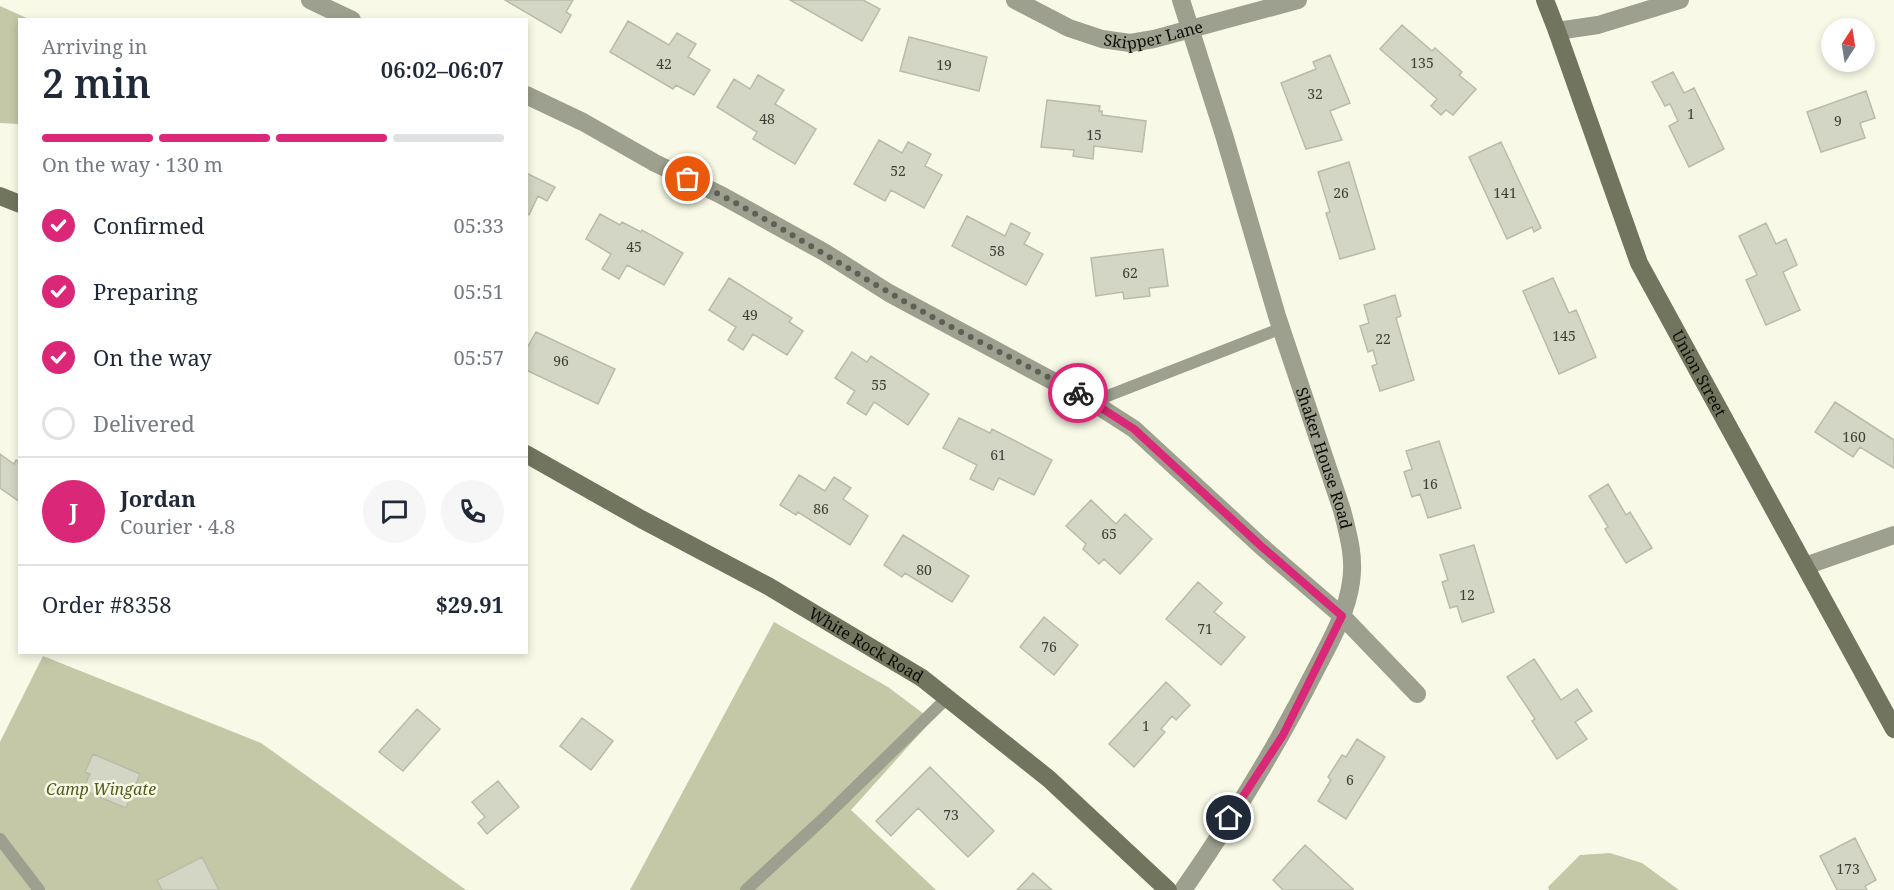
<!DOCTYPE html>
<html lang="en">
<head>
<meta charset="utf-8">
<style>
	:root { --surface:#fff; --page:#f6f6f7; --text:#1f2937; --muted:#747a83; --line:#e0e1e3; --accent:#db2777 }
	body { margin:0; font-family:"Noto Serif",serif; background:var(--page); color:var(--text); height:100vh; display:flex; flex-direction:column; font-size:22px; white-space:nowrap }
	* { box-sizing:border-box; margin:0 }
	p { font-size:20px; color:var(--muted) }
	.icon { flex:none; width:33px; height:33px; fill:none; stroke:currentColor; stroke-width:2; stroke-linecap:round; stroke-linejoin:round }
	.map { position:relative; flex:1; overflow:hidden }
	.panel { position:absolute; left:18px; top:18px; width:510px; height:636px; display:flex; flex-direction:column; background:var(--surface); border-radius:0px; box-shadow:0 3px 9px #0003 }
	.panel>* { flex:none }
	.needle { width:39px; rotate:12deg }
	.fabs { position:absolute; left:1821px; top:18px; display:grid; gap:12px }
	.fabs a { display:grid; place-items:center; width:54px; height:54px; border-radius:50%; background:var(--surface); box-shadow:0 3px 9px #0003; font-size:30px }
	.pin { position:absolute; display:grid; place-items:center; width:51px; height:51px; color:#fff; margin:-26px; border:3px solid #fff; border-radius:50%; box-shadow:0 2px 6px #0007 }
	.courier { position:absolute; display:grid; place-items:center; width:60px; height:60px; margin:-30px; border:4px solid #db2777; border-radius:50%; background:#fff; color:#222; box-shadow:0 2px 8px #0007 }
	.overview em { font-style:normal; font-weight:600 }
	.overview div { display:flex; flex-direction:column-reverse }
	.overview { display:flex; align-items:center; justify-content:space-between; height:102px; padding:0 24px }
	h1 { font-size:39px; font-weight:600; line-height:45px }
	.bar { display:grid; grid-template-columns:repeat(4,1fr); gap:9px 6px; align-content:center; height:72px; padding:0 24px }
	.bar i { height:8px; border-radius:4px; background:var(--line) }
	.bar .active { background:var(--accent) }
	.bar p { grid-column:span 4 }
	.line { display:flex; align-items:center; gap:15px; padding:0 24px; border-top:2px solid var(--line) }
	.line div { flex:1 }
	.round { display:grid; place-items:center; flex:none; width:63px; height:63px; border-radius:32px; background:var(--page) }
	ol { padding:0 24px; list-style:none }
	li { display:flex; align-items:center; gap:18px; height:66px }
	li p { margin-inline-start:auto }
	li .icon { padding:6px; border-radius:50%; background:var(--accent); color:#fff; stroke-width:4 }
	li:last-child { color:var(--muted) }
	li i { width:33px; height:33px; border:3px solid var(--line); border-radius:50% }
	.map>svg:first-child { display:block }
</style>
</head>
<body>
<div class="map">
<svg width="1894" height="890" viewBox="0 0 1894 890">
	<rect width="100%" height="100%" fill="#f8fae7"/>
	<path fill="#c4c8a7" d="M0,6L29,19L20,20L19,124L0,123Z
		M774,622L888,687L932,720L851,810L936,890H630Z
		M43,656L261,743L466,890H0V742Z
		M1610,853L1642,863L1679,890H1549L1548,887L1580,855Z"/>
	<path fill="#d3d6c4" stroke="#b9bcaa" stroke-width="1.5" d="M505,0H573L566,12L571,15L561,33Z
		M790,0H863L880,9L862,41Z
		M628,21L669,45L677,33L696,44L688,57L710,70L694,95L676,85L673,89L610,52Z
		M1402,25L1432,51L1435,48L1462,72L1459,75L1476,89L1453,115L1446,110L1441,115L1431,106L1437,99L1380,49Z
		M909,37L987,57L979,91L900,71Z
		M1330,55L1350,103L1330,111L1342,140L1306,149L1281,83L1316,69L1313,62Z
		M1673,72L1684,93L1694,88L1724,149L1689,167L1669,126L1678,121L1670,104L1665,106L1652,82Z
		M758,75L784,90L775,104L816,129L795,164L753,139L757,132L717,107L734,79L750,89Z
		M1866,91L1875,118L1860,123L1865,138L1821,152L1807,112Z
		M1047,100L1100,106L1099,111H1102V115L1146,121L1142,152L1094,146L1093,159L1073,156L1074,150L1041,147Z
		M879,140L902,153L908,142L931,154L925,166L942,175L924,208L891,190L885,201L854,184Z
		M1501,142L1541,228L1534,232L1532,227L1507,239L1469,157Z
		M1349,162L1375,249L1340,259L1326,213L1330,212L1318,172Z
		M526,173L555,187L547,201L538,196L529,215L526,213Z
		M600,214L620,225L622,222L641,232L642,230L683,253L664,285L627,265L619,279L602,269L611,254L586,239Z
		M967,216L1005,236L1011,223L1030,233L1024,244L1043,254L1026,285L952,246Z
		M1766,223L1776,244L1786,239L1797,265L1783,272L1800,310L1766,325L1746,280L1757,275L1739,236Z
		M1163,249L1168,286L1149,288L1150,296L1124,299L1123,292L1096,296L1091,258Z
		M729,278L792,318L789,322L803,331L787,355L753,334L743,350L728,340L736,327L709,310Z
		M1553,278L1569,313L1576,310L1596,357L1559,374L1523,291Z
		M1395,295L1401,316L1396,318L1414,380L1380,391L1372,366L1377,364L1373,350L1368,352L1360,326L1369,323L1364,305Z
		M536,332L615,369L598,404L526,370V350Z
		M852,352L867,362L871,356L929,394L908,425L874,402L866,415L847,403L855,391L835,378Z
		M1835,402L1894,440V468L1860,447L1853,457L1815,432Z
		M959,418L990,433L992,429L1052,460L1034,495L999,478L993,490L970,479L977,465L943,448Z
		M1439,441L1461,508L1428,518L1420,494L1412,497L1404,472L1412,469L1406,451Z
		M0,454L14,464L16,460L20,462V502L0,488Z
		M799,475L825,491L834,477L851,488L843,499L868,516L850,545L798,512L796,515L780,505Z
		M1608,484L1626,515L1630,512L1652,548L1626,563L1605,529L1608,527L1589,496Z
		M1091,500L1116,524L1125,514L1152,539L1120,574L1104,559L1099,564L1083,549L1086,544L1066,526Z
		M903,535L969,576L952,602L905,573L902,577L884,565Z
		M1474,545L1494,612L1462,622L1457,606L1450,608L1442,582L1448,580L1440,555Z
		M1198,582L1222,603L1214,612L1245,637L1221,665L1166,619Z
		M1044,617L1078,645L1054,675L1020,647Z
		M1534,659L1561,700L1577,689L1592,711L1575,722L1587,739L1557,759L1532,721L1535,719L1507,677Z
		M1166,682L1190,705L1176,720L1172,716L1161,729L1165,732L1134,767L1109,744Z
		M417,709L440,729L403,771L379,752Z
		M582,718L613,741L591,770L560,746Z
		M1357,739L1385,757L1346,819L1318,801L1331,780L1328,777L1342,755L1346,757Z
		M93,754L140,774L126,808L83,790L90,774L85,772Z
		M930,767L994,831L968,857L918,808L891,836L876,821Z
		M498,781L519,807L487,834L478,823L485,817L472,802Z
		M1855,838L1876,880L1865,886L1867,890H1837L1820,856Z
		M1305,845L1353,889V890H1283L1273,880Z
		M202,857L219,890H162L157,880Z
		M1033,873L1052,890H1017Z"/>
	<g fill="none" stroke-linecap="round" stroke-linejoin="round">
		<path stroke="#9d9f8f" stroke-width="12" d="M1092,402L1282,328
			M0,839L39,890
			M746,890L824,818L948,697"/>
		<g stroke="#9d9f8f" stroke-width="18">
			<path d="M310,0L352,20"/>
			<path id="s1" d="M1015,0L1069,28L1102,39L1130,43L1154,39L1298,0"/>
			<path id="s2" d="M1181,0L1224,135L1277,316L1342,510C1348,534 1355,557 1351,582C1347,613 1329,644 1315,671C1277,746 1231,821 1183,890"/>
			<path d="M1557,31L1598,25L1680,0"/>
			<path d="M526,95L583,122L655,163L721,195L824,252L889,293L1092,402L1134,429L1261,546L1342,616L1417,694"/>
			<path d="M1805,566L1894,535"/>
		</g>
		<g stroke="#72755e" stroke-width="18">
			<path id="s3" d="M1545,0L1557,31L1639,263L1894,729"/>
			<path d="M0,196L20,204"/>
			<path id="s4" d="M526,454L641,519L768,586L922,678L1049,779L1168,890"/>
		</g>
	</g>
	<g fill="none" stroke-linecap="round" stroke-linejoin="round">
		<path stroke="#5f6055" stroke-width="6" stroke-dasharray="0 10.8" d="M688,179C758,212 823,254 890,293C951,329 1016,359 1078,393"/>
		<path stroke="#db2777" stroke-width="8" d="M1078,393L1134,429L1261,546L1342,616L1283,735L1229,818"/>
	</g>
	<g text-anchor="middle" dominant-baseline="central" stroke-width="5" stroke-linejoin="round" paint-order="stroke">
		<g font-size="14" fill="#3e3f36">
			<text x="1422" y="62">135</text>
			<text x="664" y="63">42</text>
			<text x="944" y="64">19</text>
			<text x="1315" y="93">32</text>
			<text x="1691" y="113">1</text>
			<text x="767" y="118">48</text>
			<text x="1838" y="120">9</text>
			<text x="1094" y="134">15</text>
			<text x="898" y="170">52</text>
			<text x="1341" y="192">26</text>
			<text x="1505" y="192">141</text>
			<text x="634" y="246">45</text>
			<text x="997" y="250">58</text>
			<text x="1130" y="272">62</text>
			<text x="750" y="314">49</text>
			<text x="1564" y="335">145</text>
			<text x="1383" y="338">22</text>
			<text x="561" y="360">96</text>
			<text x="879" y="384">55</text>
			<text x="1854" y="436">160</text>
			<text x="998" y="454">61</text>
			<text x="1430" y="483">16</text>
			<text x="821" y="508">86</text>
			<text x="1109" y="533">65</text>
			<text x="924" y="569">80</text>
			<text x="1467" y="594">12</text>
			<text x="1205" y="628">71</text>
			<text x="1049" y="646">76</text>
			<text x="1146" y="725">1</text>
			<text x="1350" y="779">6</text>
			<text x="951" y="814">73</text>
			<text x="1848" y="868">173</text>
		</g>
		<g font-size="16" fill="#0c0d07" stroke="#f8fae7">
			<text stroke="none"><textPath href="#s1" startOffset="148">Skipper Lane</textPath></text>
			<text stroke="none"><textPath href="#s3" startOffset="405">Union Street</textPath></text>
			<text stroke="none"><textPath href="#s2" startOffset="480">Shaker House Road</textPath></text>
			<text stroke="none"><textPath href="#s4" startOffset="390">White Rock Road</textPath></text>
		</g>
		<g font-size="16" font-style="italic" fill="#555a1f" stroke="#f8fae7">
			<text x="101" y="789">Camp Wingate</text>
		</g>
	</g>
</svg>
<div class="fabs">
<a><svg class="needle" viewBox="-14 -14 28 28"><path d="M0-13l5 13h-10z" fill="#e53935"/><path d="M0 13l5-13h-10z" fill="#747a83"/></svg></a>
</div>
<div class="pin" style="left:688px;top:179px;background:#ea580c"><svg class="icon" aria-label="bag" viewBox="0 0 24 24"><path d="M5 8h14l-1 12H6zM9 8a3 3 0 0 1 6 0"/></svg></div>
<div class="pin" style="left:1229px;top:818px;background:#1f2937"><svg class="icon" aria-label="home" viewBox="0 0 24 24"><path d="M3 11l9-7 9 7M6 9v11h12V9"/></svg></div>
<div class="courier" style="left:1078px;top:393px"><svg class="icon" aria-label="bike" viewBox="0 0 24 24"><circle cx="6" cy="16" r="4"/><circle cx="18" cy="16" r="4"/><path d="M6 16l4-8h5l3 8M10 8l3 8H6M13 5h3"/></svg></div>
<section class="panel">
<div class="overview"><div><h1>2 min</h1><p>Arriving in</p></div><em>06:02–06:07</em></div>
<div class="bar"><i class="active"></i><i class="active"></i><i class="active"></i><i></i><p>On the way · 130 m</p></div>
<ol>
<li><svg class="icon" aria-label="check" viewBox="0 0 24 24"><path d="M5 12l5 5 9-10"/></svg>Confirmed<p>05:33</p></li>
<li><svg class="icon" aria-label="check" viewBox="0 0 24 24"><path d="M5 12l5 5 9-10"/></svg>Preparing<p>05:51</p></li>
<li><svg class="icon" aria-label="check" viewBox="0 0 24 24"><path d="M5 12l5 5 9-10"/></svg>On the way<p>05:57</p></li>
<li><i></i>Delivered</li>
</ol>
<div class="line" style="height:108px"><b class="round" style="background:var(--accent);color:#fff">J</b><div><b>Jordan</b><p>Courier · 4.8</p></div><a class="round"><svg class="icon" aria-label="chat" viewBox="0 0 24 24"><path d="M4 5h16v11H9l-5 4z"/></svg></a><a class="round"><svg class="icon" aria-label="phone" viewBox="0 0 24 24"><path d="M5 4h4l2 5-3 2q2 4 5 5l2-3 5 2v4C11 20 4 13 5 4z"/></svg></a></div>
<div class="line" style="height:78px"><div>Order #8358</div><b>$29.91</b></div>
</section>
</div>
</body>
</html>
